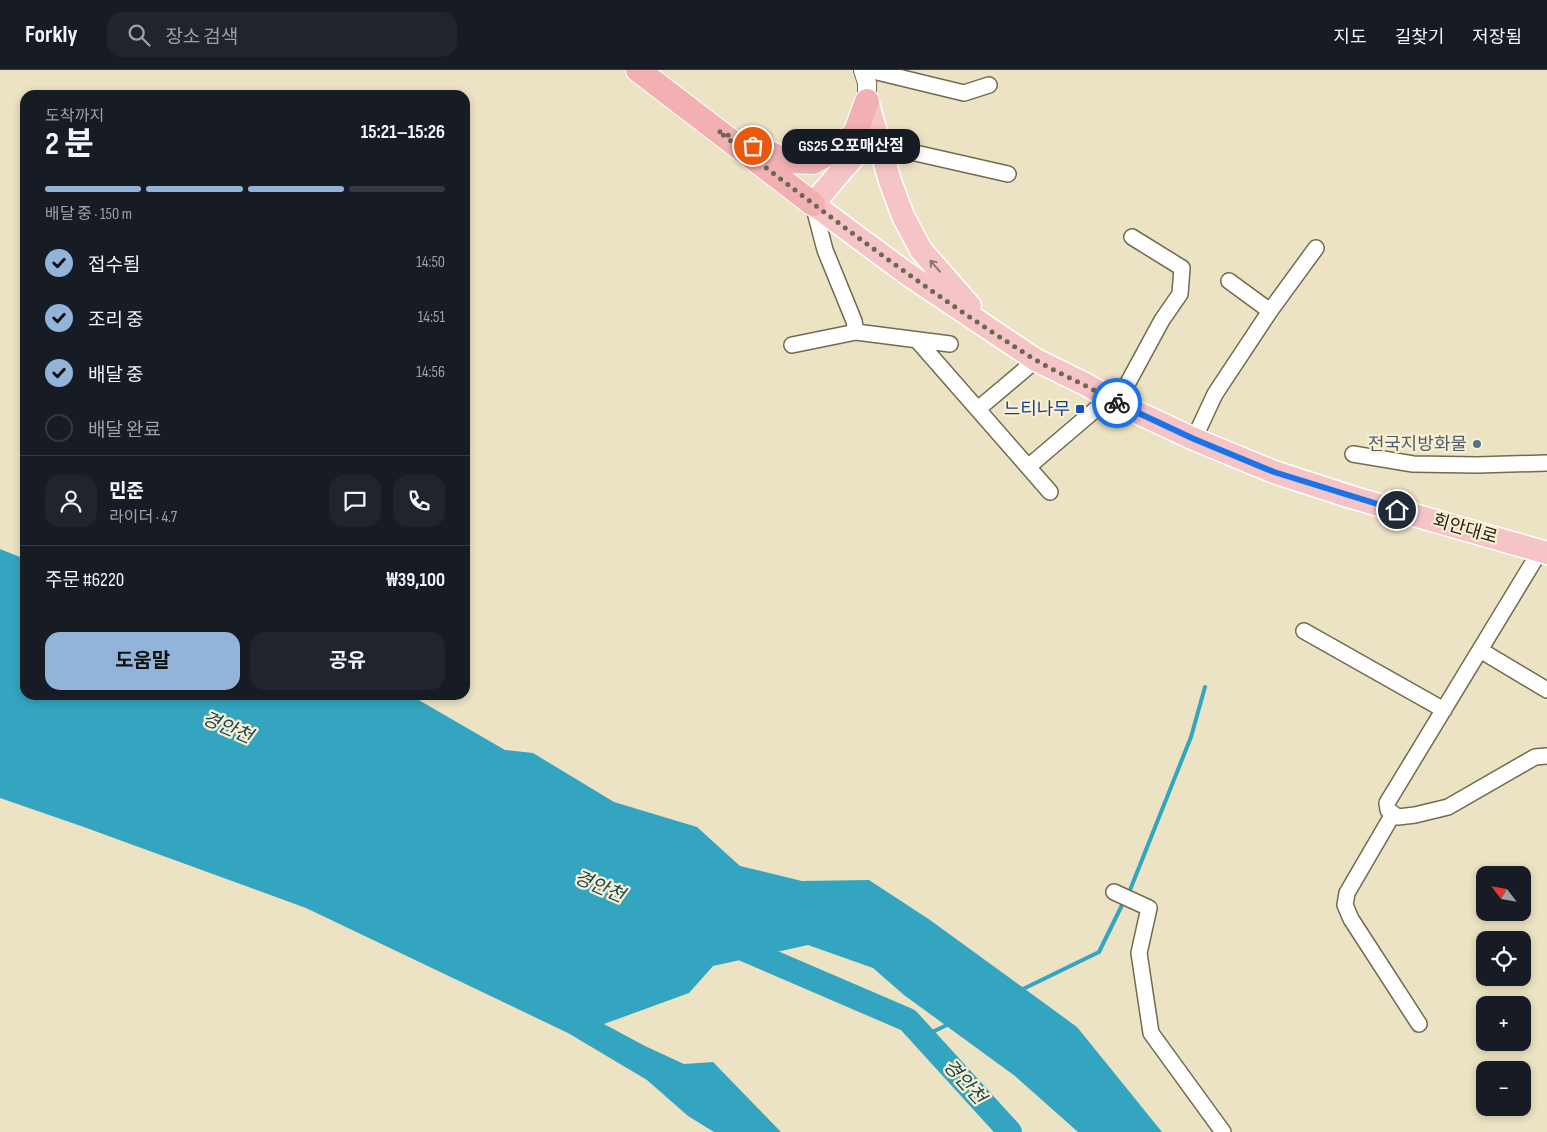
<!DOCTYPE html>
<html lang="ko">
<head>
<meta charset="utf-8">
<style>
	:root { --surface:#171b24; --page:#20242c; --text:#f1f3f6; --muted:#9ea1a6; --line:#363941; --accent:#92b4d9 }
	body { margin:0; font-family:"Sofia Sans Condensed","Noto Sans KR",sans-serif; background:var(--page); color:var(--text); height:100vh; display:flex; flex-direction:column; font-size:19px; white-space:nowrap }
	* { box-sizing:border-box; margin:0 }
	p { font-size:16px; color:var(--muted) }
	.icon { flex:none; width:28px; height:28px; fill:none; stroke:currentColor; stroke-width:2; stroke-linecap:round; stroke-linejoin:round }
	.map { position:relative; flex:1; overflow:hidden }
	.panel { position:absolute; left:20px; top:20px; width:450px; height:610px; display:flex; flex-direction:column; background:var(--surface); border-radius:15px; box-shadow:0 2px 8px #0003 }
	.panel>* { flex:none }
	.needle { width:32px; rotate:301deg }
	.fabs { position:absolute; left:1476px; top:796px; display:grid; gap:10px }
	.fabs a { display:grid; place-items:center; width:55px; height:55px; border-radius:10px; background:var(--surface); box-shadow:0 2px 8px #0003; font-size:25px }
	.pin { position:absolute; display:grid; place-items:center; width:42px; height:42px; color:#fff; margin:-21px; border:2px solid #fff; border-radius:50%; box-shadow:0 1px 5px #0007 }
	.courier { position:absolute; display:grid; place-items:center; width:50px; height:50px; margin:-25px; border:4px solid #1a73e8; border-radius:50%; background:#fff; color:#222; box-shadow:0 1px 6px #0007 }
	.bubble { position:absolute; height:35px; border-radius:15px; background:var(--surface); box-shadow:0 2px 8px #0003; font-size:16px; font-weight:700; line-height:35px; text-align:center }
	.head em { font-style:normal; font-weight:700 }
	.head div { display:flex; flex-direction:column-reverse }
	.head { display:flex; align-items:center; justify-content:space-between; height:85px; padding:0 25px }
	h1 { font-size:32px; font-weight:700; line-height:38px }
	.bar { display:grid; grid-template-columns:repeat(4,1fr); gap:8px 5px; align-content:center; height:60px; padding:0 25px }
	.bar i { height:6px; border-radius:4px; background:var(--line) }
	.bar .active { background:var(--accent) }
	.bar p { grid-column:span 4 }
	.line { display:flex; align-items:center; gap:12px; padding:0 25px; border-top:1px solid var(--line) }
	.line div { flex:1 }
	.round { display:grid; place-items:center; flex:none; width:52px; height:52px; border-radius:15px; background:var(--page) }
	ol { padding:0 25px; list-style:none }
	li { display:flex; align-items:center; gap:15px; height:55px }
	li p { margin-inline-start:auto }
	li .icon { padding:5px; border-radius:50%; background:var(--accent); color:#111; stroke-width:4 }
	li:last-child { color:var(--muted) }
	li i { width:28px; height:28px; border:2px solid var(--line); border-radius:50% }
	.action { display:flex; gap:10px; margin-top:auto; padding:10px 25px }
	.action a { flex:1; height:58px; border-radius:15px; background:var(--accent); color:#111; font-size:20px; font-weight:700; line-height:58px; text-align:center }
	.action a+a { background:var(--page); color:var(--text) }
	header { display:flex; align-items:center; gap:30px; box-sizing:border-box; height:70px; padding:0 25px; background:var(--surface); border-bottom:1px solid var(--line) }
	header strong { font-size:24px }
	nav { display:flex; gap:28px; margin-inline-start:auto; font-size:18px }
	.search { width:350px; height:45px; background:var(--page); display:flex; align-items:center; gap:12px; box-sizing:border-box; padding:0 18px; border-radius:15px; color:var(--muted); font-size:19px }
	.map>svg:first-child { display:block }
</style>
</head>
<body>
<header>
<strong>Forkly</strong>
<div class="search"><svg class="icon" aria-label="search" viewBox="0 0 24 24"><circle cx="10" cy="10" r="6"/><path d="M15 15l6 6"/></svg>장소 검색</div>
<nav><a>지도</a><a>길찾기</a><a>저장됨</a></nav>
</header>
<div class="map">
<svg width="1547" height="1062" viewBox="0 0 1547 1062">
	<rect width="100%" height="100%" fill="#ece2c4"/>
	<path fill="#34a5c0" d="M0,479L25,489V625H410L505,680L533,683L614,732L697,757L740,796L802,811L869,810L930,850L1077,957L1162,1062H1078L1015,1006L904,925L873,898L808,875L713,896L689,923L604,954L645,976L684,994L713,992L781,1062H714L688,1046L647,1010L568,963L306,838L81,756L0,728Z"/>
	<g fill="none" stroke-linecap="round" stroke-linejoin="round">
		<path stroke="#34a5c0" stroke-width="4" d="M1128,825L1191,667L1205,617
			M1019,921L1099,882L1124,831
			M924,966L949,954"/>
		<path stroke="#34a5c0" stroke-width="24" d="M729,873L908,950L1010,1062"/>
		<defs>
			<path id="minor" d="M869,0L964,23L989,15
				M880,75L1008,104
				M1229,211L1270,241
				M856,262L950,274
				M917,270L1050,422
				M792,275L856,262L854,251L825,180L813,134
				M1117,333L1162,250L1180,224L1182,198L1132,167
				M978,339L1036,290
				M1194,369L1215,324L1270,241L1316,178
				M1353,384L1413,394L1477,395L1547,393
				M1028,397L1109,328
				M1540,481L1387,733L1388,740L1398,747L1415,745L1448,737L1535,687L1547,686
				M1304,561L1444,640
				M1480,580L1547,620
				M1393,744L1347,823L1345,835L1351,849L1419,954
				M1114,822L1149,838L1139,883L1151,963L1223,1062"/>
			<path id="tertiary" d="M863,0L867,13V31"/>
			<path id="primary" d="M868,34L890,111L903,146L921,180L970,236
				M864,47L855,85L813,134L906,203L1036,290L1087,315L1117,333L1194,369L1274,402L1351,427L1547,483"/>
			<path id="trunk" d="M638,0L813,134
				M751,75L788,91L813,92L834,80L855,64L867,31"/>
		</defs>
		<use href="#minor" stroke="#736a4f" stroke-width="18"/>
		<use href="#tertiary" stroke="#736a4f" stroke-width="20"/>
		<use href="#primary" stroke="#fff" stroke-width="25"/>
		<use href="#trunk" stroke="#fff" stroke-width="26"/>
		<use href="#minor" stroke="#fff" stroke-width="15"/>
		<use href="#tertiary" stroke="#fff" stroke-width="18"/>
		<use href="#primary" stroke="#f5c4c6" stroke-width="22"/>
		<use href="#trunk" stroke="#f2b0b3" stroke-width="24"/>
	</g>
	<defs><path id="oneway-shaft" d="M-6 0H5M1.5-3L5.5 0L1.5 3" fill="none" stroke-width="1.6" stroke-linecap="round" stroke-linejoin="round" transform="scale(1.25)"/></defs>
	<use stroke="#8e746f" href="#oneway-shaft" transform="translate(935 196) rotate(-131)"/>
	<g fill="none" stroke-linecap="round" stroke-linejoin="round">
		<path stroke="#6c6654" stroke-width="5" stroke-dasharray="0 9" d="M753,76L718,61C821,140 924,220 1034,289C1061,305 1091,317 1117,333"/>
		<path stroke="#1a73e8" stroke-width="6" d="M1117,333L1194,369L1274,402L1397,440"/>
	</g>
	<rect fill="#1a4fb4" stroke="#f9efd1" stroke-width="2" x="1075" y="334" width="10" height="10" rx="2.5"/>
	<circle fill="#5c6f8a" stroke="#f9efd1" stroke-width="2" cx="1477" cy="374" r="5"/>
	<g text-anchor="middle" dominant-baseline="central" stroke-width="4.5" stroke-linejoin="round" paint-order="stroke">
		<g font-size="18" fill="#164399" stroke="#f9efd1" text-anchor="end">
			<text x="1070" y="339">느티나무</text>
		</g>
		<g font-size="18" fill="#4e5e75" stroke="#f9efd1" text-anchor="end">
			<text x="1467" y="374">전국지방화물</text>
		</g>
		<g font-size="18" fill="#272318" stroke="#f9efd1">
			<text transform="translate(1465 459) rotate(16)">회안대로</text>
		</g>
		<g font-size="19" font-style="italic" fill="#164652" stroke="#f9efd1">
			<text transform="translate(227 658) rotate(23)">경안천</text>
			<text transform="translate(599 817) rotate(23)">경안천</text>
			<text transform="translate(964 1012) rotate(48)">경안천</text>
		</g>
	</g>
</svg>
<div class="fabs">
<a><svg class="needle" viewBox="-14 -14 28 28"><path d="M0-13l5 13h-10z" fill="#e53935"/><path d="M0 13l5-13h-10z" fill="#9ea1a6"/></svg></a>
<a><svg class="icon" aria-label="locate" viewBox="0 0 24 24"><circle cx="12" cy="12" r="6"/><path d="M12 2v4M12 18v4M2 12h4M18 12h4"/></svg></a>
<a>+</a>
<a>−</a>
</div>
<div class="pin" style="left:753px;top:76px;background:#ea580c"><svg class="icon" aria-label="bag" viewBox="0 0 24 24"><path d="M5 8h14l-1 12H6zM9 8a3 3 0 0 1 6 0"/></svg></div>
<div class="pin" style="left:1397px;top:440px;background:#1f2937"><svg class="icon" aria-label="home" viewBox="0 0 24 24"><path d="M3 11l9-7 9 7M6 9v11h12V9"/></svg></div>
<div class="courier" style="left:1117px;top:333px"><svg class="icon" aria-label="bike" viewBox="0 0 24 24"><circle cx="6" cy="16" r="4"/><circle cx="18" cy="16" r="4"/><path d="M6 16l4-8h5l3 8M10 8l3 8H6M13 5h3"/></svg></div>
<div class="bubble" style="left:782px;top:59px;width:138px">GS25 오포매산점</div>
<section class="panel">
<div class="head"><div><h1>2 분</h1><p>도착까지</p></div><em>15:21–15:26</em></div>
<div class="bar"><i class="active"></i><i class="active"></i><i class="active"></i><i></i><p>배달 중 · 150 m</p></div>
<ol>
<li><svg class="icon" aria-label="check" viewBox="0 0 24 24"><path d="M5 12l5 5 9-10"/></svg>접수됨<p>14:50</p></li>
<li><svg class="icon" aria-label="check" viewBox="0 0 24 24"><path d="M5 12l5 5 9-10"/></svg>조리 중<p>14:51</p></li>
<li><svg class="icon" aria-label="check" viewBox="0 0 24 24"><path d="M5 12l5 5 9-10"/></svg>배달 중<p>14:56</p></li>
<li><i></i>배달 완료</li>
</ol>
<div class="line" style="height:90px"><a class="round"><svg class="icon" aria-label="person" viewBox="0 0 24 24"><circle cx="12" cy="8" r="4"/><path d="M4 21q1-7 8-7t8 7"/></svg></a><div><b>민준</b><p>라이더 · 4.7</p></div><a class="round"><svg class="icon" aria-label="chat" viewBox="0 0 24 24"><path d="M4 5h16v11H9l-5 4z"/></svg></a><a class="round"><svg class="icon" aria-label="phone" viewBox="0 0 24 24"><path d="M5 4h4l2 5-3 2q2 4 5 5l2-3 5 2v4C11 20 4 13 5 4z"/></svg></a></div>
<div class="line" style="height:65px"><div>주문 #6220</div><b>₩39,100</b></div>
<div class="action"><a>도움말</a><a>공유</a></div>
</section>
</div>
</body>
</html>
